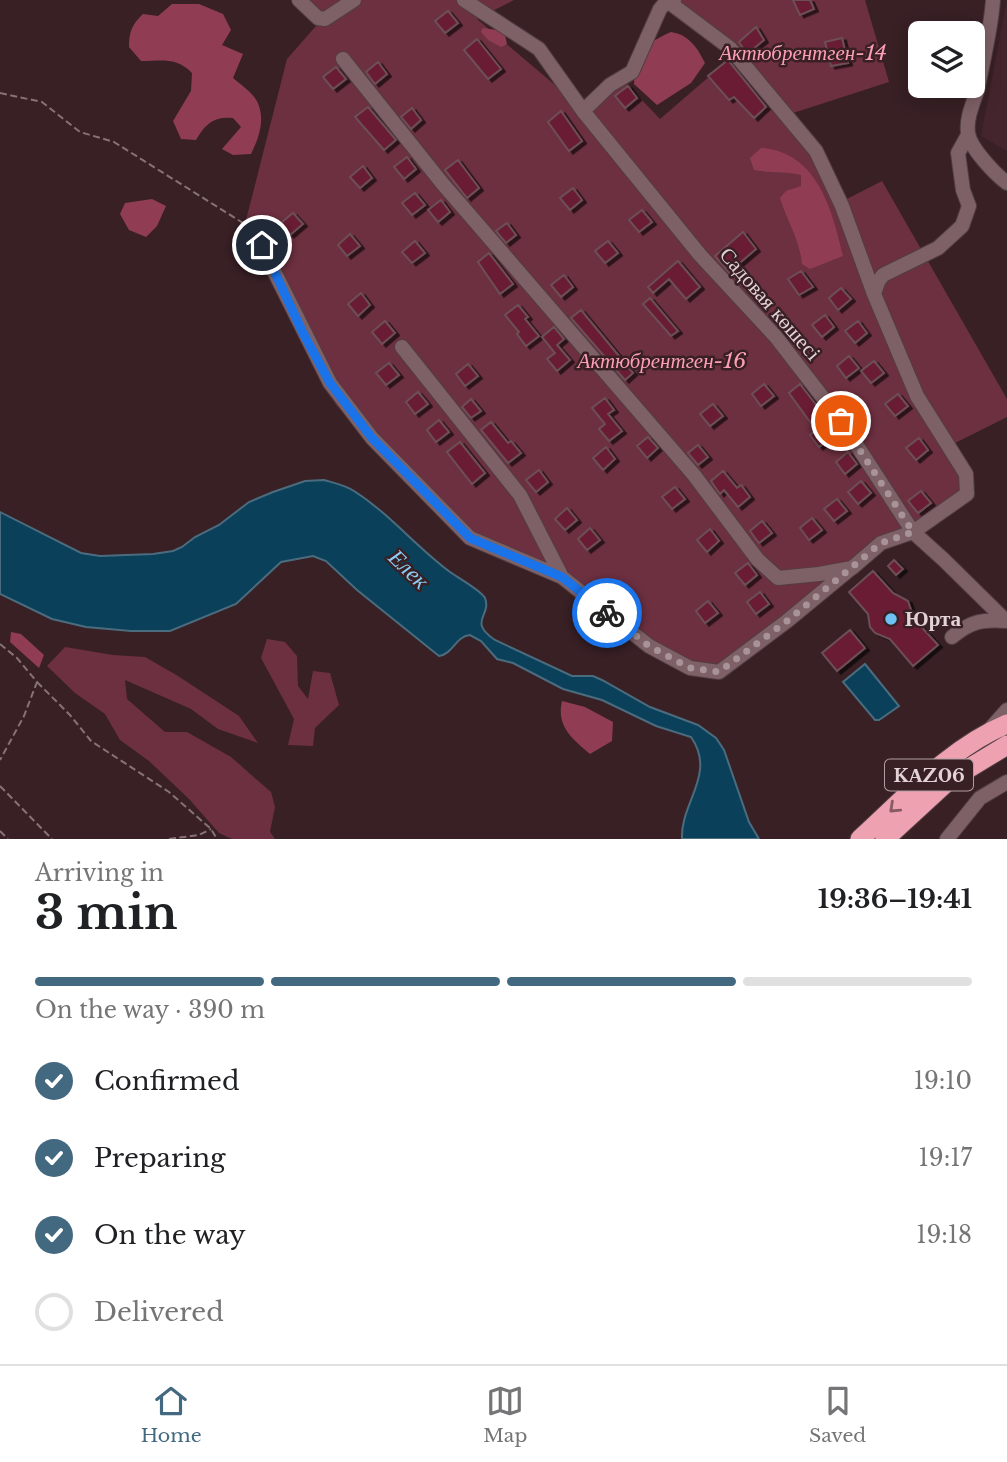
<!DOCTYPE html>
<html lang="en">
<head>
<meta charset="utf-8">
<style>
	:root { --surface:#fff; --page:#f2f2f2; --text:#202124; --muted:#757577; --line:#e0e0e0; --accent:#436981 }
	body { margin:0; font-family:"Libre Baskerville",serif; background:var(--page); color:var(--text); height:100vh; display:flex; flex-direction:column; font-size:26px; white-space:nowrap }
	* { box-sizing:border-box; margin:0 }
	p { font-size:23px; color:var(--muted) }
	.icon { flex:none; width:38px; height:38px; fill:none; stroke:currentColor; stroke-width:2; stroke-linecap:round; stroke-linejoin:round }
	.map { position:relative; height:839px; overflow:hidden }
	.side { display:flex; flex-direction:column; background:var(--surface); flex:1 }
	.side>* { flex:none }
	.fabs { position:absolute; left:908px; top:21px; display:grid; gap:14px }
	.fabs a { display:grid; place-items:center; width:77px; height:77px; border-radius:10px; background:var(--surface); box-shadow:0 4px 18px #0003; font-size:35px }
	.pin { position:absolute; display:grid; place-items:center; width:60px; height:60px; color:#fff; margin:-30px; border:4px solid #fff; border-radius:50%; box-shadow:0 2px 7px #0007 }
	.courier { position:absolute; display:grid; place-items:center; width:70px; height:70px; margin:-35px; border:5px solid #1a73e8; border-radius:50%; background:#fff; color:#222; box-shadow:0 2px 9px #0007 }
	.head em { font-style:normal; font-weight:700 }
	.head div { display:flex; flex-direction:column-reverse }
	.head { display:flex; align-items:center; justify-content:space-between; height:119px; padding:0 35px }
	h1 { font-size:46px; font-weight:700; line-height:52px }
	.bar { display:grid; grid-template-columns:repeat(4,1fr); gap:10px 7px; align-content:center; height:84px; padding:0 35px }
	.bar i { height:9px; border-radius:5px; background:var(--line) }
	.bar .selected { background:var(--accent) }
	.bar p { grid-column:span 4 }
	ol { padding:0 35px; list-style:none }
	li { display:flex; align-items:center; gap:21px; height:77px }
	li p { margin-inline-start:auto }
	li .icon { padding:7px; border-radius:50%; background:var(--accent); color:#fff; stroke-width:4 }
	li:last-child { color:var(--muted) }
	li i { width:38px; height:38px; border:4px solid var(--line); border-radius:50% }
	.tabs { display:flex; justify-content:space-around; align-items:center; height:98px; border-top:2px solid var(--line); background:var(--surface); font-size:19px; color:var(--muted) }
	.tabs a { display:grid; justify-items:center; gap:4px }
	.tabs .selected { color:var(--accent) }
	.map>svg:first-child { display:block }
</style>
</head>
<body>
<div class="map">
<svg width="1007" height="839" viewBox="0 0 1007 839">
	<defs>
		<filter id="shadow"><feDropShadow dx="4" dy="2.5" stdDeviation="0" flood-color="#0009"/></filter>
	</defs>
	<rect width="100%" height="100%" fill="#382025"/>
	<path fill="#45252d" d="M1007,0V151L981,136Z"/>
	<path fill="#6d3040" d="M302,0H514L477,19L581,107L622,79L660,119L733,56L679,0H865L889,82L787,115L843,201L882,181L1007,399V417L951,445L967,485L726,668L698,667L643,649L566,584L477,541L336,405L244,228L287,59L323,18Z
		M267,639L285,642L297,656L298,686L308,699L313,671L330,673L339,705L315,728L313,746L288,745L294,719L261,658Z
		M65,647L113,655L145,657L178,676L239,716L258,743L218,729L191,709L125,680L127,699L165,732H187L231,757L271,792L275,807L270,832L275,839H232L219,833L189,799L149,761L120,740L105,714L75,693L47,666Z"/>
	<path fill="#903d54" d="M172,4H199L223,14L231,30L222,45L243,54L233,78C240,84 250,91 255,98C267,116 259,138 251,154L233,155L222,149L241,127L233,118C214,116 205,124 196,140L181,139L173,121L191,91L192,73C176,57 163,61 141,61L129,47C129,32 132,24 143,14L158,16Z
		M483,28L504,31L507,44L501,47L488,40L481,32Z
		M671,32C689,35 697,47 705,63L691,83L657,105L634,84C637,52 642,45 671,32Z
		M761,148C817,152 832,209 843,256L810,269L802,264C800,240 787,221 780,198L786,191L801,186V175C785,171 770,173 754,170L750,158Z
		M152,199L166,206L157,226L146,237L129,230L120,214L125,203Z
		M11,632L21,634L44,655L39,668L10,642Z
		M562,701L585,707L613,722L612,741L590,754C573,739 556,727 562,701Z"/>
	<path fill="#0a4059" stroke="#4b6c7e" stroke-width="2" d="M324,480C334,483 345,485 354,491C390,514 416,547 450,572C457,577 482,591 485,598C492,616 467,621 495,640L572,676H593L602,680L650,707L698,725L716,738L724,750L749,822L759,839H682C680,803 717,774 691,737L656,726L602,700L563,689L513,663L497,659L481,641L470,635C456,636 453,654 439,656L357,590L326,561L313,556L281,562L236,604L170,631H131L86,627L52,619L0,594V512L81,553L100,556L153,554L173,551L182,547L195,537L219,525L249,502L273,492L305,481Z
		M865,664L899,706L879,720H875L843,682Z"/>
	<path fill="#6a1a34" stroke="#6c5055" stroke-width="2" filter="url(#shadow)" d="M793,0H810L814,9L800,15Z
		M448,11L458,23L445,33L435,21Z
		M756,27L764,40L747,54L739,42Z
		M842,38L848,63L831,66L825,42Z
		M477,39L501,69L488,79L464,50Z
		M728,60L766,107L754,118L734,97L729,100L708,76Z
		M378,62L387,74L375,84L366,72Z
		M336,67L346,79L333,89L323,77Z
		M628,86L637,98L625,108L615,96Z
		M368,107L396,140L384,150L355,117Z
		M412,108L421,120L411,129L401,117Z
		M561,111L582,141L569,151L548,122Z
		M407,157L416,169L404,179L394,167Z
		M458,160L479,188L467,198L445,170Z
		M363,166L372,178L360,188L350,177Z
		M573,188L582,200L570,210L560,198Z
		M415,193L425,205L412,215L402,203Z
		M441,200L450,212L438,222L428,210Z
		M642,210L652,222L639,232L629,220Z
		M293,213L303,224L290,235L281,223Z
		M507,223L516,235L506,243L496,231Z
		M743,232L756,249L729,272L715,256Z
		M350,234L360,246L347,256L338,245Z
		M415,241L425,253L412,263L402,252Z
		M608,241L618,253L605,263L595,251Z
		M489,253L513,284L500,294L478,262Z
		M678,261L700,287L686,299L669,279L653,293L648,287Z
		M801,271L813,287L799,295L788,279Z
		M564,275L573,287L561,297L551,285Z
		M841,288L851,299L838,310L829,298Z
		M361,293L370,305L358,316L348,304Z
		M650,298L678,331L671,336L643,304Z
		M518,305L528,317L525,319L539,336L526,346L517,334L519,332L505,315Z
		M581,310L633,373L625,380L571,318Z
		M825,315L834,327L822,337L812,325Z
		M385,321L395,333L382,344L372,332Z
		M858,321L867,333L855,343L845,331Z
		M554,327L564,339L557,345L570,360L557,371L547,359L555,353L542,337Z
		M849,356L859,368L846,378L837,366Z
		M874,361L884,373L871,383L861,371Z
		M389,363L399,375L386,385L376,373Z
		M468,364L478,376L465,386L456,374Z
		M764,384L774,396L761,406L752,394Z
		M800,384L823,414L817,418L832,436L819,447L810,435L816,430L789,393Z
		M418,392L428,404L415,414L406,402Z
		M898,394L908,406L895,416L885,404Z
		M605,398L614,410L608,414L622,431L609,441L599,429L605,424L592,408Z
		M471,399L481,411L471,418L462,407Z
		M713,404L723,416L710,426L700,414Z
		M439,420L449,432L436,442L427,430Z
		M491,422L508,443L511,441L521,453L508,463L481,430Z
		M648,437L658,448L647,458L637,446Z
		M919,438L928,450L916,460L906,448Z
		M460,442L485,473L472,484L447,452Z
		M698,445L708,457L698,465L688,453Z
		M606,447L615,459L603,470L593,458Z
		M848,452L857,464L845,474L836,462Z
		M539,470L548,482L536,492L526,480Z
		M723,471L737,488L741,485L750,497L738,507L724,490L720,494L711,481Z
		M861,481L871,493L858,504L848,492Z
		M675,487L685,499L672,509L662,497Z
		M921,491L931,503L918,513L908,501Z
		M837,499L847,511L834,521L824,509Z
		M567,508L577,520L565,530L555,519Z
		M812,518L822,530L809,540L800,528Z
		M762,521L772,533L759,543L750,531Z
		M590,528L600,540L587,550L578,539Z
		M710,529L719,541L707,552L697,540Z
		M894,560L903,569L896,575L888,566Z
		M748,563L757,575L745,585L735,573Z
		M873,571L893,593L908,601L914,619L938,645L913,666L890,639L875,633L870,627L868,614L849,592Z
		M760,592L769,604L756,614L747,602Z
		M708,601L718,613L705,623L696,611Z
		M850,630L865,648L837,671L822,653Z"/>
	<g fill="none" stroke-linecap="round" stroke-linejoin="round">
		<defs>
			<path id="minor" d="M299,0L318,18L325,19L354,0
				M464,0L539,49L583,111L610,85L632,72L660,9L667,1L674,0
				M993,0C991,29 983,62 977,91C973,104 966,118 968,133C970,148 995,174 1007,183
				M343,59L442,183L694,475L758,560L778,578L819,574L852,568L881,543L913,532L967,494L966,474L917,396L874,294L842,206L816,151L730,48L666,0
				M583,111L700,255L776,337L841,421L913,532L944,560L1005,620
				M253,229L330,383L372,438L470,538L562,577
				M874,294L878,282L883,275L938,248L962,226L969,206L963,190L958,153L968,135
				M402,347L520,495L562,577L649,646L690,668L719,672L787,621L850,569
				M952,637C971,621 983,619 1007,621
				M991,728L1007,710
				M947,839L980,798L1007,782"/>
			<path id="highway" d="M860,839C905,798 950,748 1007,724
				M885,839L948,781L1007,745"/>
		</defs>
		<use href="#minor" stroke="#513e42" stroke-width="16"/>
		<use href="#highway" stroke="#513e42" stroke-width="21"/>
		<path stroke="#877276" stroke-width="2" stroke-dasharray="7 3.5" stroke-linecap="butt" d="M0,93L42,102L80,132L114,142L243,223
			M0,644L17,658L37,682L24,716L0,760
			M37,682L70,715L91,741L169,792L211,829L217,839
			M0,786L52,839
			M0,831L8,839
			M169,839L199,835L211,829"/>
		<use href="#minor" stroke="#7e6166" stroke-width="14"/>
		<use href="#highway" stroke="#eda1b1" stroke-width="19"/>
	</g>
	<defs><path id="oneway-chevron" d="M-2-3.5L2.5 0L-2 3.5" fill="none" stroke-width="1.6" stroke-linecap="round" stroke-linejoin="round" transform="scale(1.75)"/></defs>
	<use stroke="#895a64" href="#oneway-chevron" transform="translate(894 808) rotate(137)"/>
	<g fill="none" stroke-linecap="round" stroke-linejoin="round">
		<path stroke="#a89498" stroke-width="7" stroke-dasharray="0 12.6" d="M607,613L649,646L690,668L719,672L787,621L881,543L913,532L841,421"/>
		<path stroke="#1a73e8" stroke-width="9" d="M262,245L303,333L330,383L372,438L470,538L562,577L607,613"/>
	</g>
	<circle fill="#6dc2f3" stroke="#382025" stroke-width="2.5" cx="891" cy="619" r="7"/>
	<g text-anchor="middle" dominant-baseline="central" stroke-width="5" stroke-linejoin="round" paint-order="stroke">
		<rect fill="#382025" stroke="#b09da1" stroke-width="2" x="885" y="759.5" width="88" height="31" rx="5"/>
		<g font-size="19" font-weight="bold" fill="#e4d3d6">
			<text x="929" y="775">KАZ06</text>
		</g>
		<g font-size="21" font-style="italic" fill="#fd9eb4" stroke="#382025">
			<text x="803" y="53">Актюбрентген-14</text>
			<text x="662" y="361">Актюбрентген-16</text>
		</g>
		<g font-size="21" fill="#e4d3d6" stroke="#382025">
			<text transform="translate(770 304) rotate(49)">Садовая көшесі</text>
		</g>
		<g font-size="21" font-weight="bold" fill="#e4d3d6" stroke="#382025" text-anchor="start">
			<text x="905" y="619">Юрта</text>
		</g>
		<g font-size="23" font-style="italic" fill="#8bcdf4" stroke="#382025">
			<text transform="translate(409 569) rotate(44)">Елек</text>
		</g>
	</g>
</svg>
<div class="fabs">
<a><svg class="icon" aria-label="layers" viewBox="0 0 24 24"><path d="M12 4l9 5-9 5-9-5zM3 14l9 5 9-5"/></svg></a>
</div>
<div class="pin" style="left:841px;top:421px;background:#ea580c"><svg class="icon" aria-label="bag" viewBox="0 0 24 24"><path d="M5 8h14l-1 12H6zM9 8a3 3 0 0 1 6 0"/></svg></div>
<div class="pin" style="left:262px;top:245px;background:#1f2937"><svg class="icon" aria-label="home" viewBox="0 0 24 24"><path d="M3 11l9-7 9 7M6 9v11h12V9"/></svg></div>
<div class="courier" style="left:607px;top:613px"><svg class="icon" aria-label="bike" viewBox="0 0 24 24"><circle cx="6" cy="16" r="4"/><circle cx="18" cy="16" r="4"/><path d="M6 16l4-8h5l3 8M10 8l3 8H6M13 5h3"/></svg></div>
</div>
<section class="side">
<div class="head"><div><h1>3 min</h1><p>Arriving in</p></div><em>19:36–19:41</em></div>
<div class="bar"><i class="selected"></i><i class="selected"></i><i class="selected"></i><i></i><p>On the way · 390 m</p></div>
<ol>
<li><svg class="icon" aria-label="check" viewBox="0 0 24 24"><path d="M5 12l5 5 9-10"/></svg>Confirmed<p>19:10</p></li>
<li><svg class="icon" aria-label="check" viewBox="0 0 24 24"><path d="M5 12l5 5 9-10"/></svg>Preparing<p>19:17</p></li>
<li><svg class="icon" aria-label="check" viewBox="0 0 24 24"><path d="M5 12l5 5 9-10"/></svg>On the way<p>19:18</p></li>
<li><i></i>Delivered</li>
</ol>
</section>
<nav class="tabs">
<a class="selected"><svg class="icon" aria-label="home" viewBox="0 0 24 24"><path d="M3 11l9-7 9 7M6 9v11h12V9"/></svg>Home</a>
<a><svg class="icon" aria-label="map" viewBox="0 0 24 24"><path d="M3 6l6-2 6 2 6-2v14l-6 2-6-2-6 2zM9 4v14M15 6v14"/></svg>Map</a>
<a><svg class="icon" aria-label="saved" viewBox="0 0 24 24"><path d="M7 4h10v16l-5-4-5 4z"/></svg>Saved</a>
</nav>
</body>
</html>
